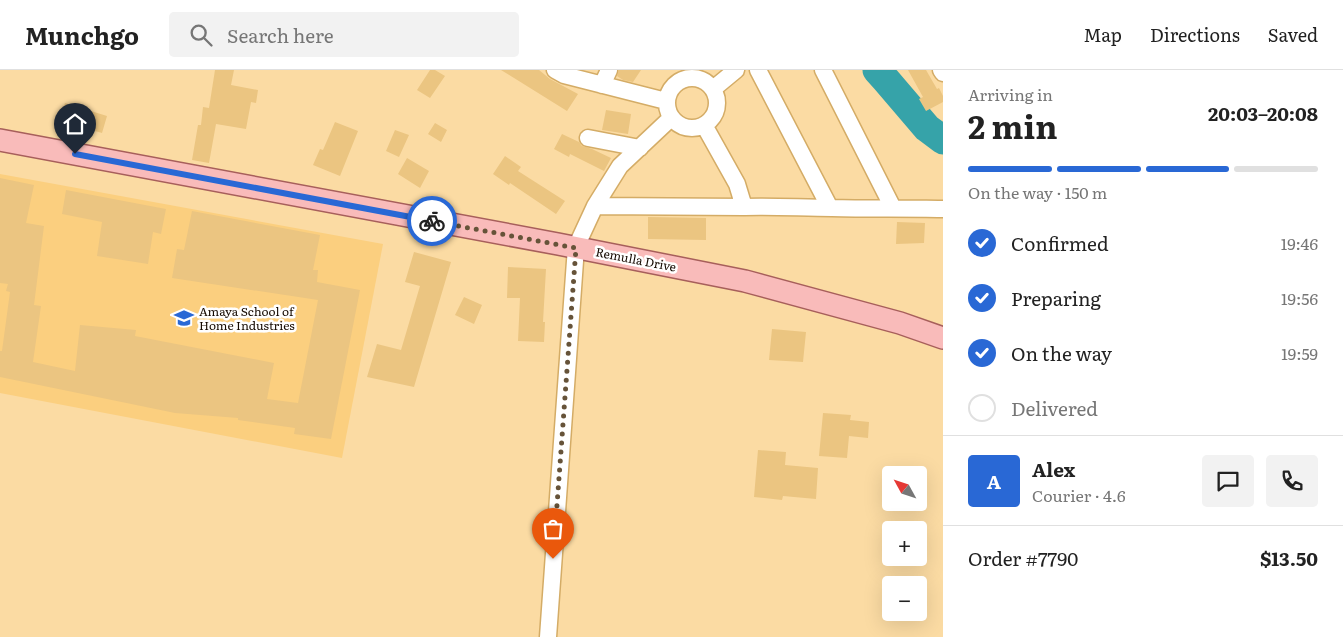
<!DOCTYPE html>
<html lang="en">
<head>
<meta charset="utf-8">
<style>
	:root { --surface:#fff; --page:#f2f2f2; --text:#222; --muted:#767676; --line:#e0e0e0; --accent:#2968d5 }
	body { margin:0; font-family:Literata,serif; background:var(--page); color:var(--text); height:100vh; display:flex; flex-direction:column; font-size:19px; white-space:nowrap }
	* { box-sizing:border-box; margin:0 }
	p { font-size:16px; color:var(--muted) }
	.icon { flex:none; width:28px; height:28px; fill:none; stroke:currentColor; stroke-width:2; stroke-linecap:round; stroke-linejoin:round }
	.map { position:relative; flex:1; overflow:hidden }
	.details { display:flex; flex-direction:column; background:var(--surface); width:400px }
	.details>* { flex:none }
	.needle { width:32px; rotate:310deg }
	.buttons { position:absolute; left:882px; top:396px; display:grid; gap:10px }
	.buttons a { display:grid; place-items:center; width:45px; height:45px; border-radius:5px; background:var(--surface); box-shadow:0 5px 20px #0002; font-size:25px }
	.pin { position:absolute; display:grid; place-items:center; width:42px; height:42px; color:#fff; margin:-51px -21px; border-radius:50% 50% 50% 0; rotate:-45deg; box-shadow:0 0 5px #0007 }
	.pin .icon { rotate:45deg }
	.courier { position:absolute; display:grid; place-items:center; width:50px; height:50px; margin:-25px; border:4px solid #2968d5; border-radius:50%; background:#fff; color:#222; box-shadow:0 1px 6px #0007 }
	.head em { font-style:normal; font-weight:700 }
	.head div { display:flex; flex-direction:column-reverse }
	.head { display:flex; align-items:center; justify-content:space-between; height:85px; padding:0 25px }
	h1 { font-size:32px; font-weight:700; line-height:38px }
	.bar { display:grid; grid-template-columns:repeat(4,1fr); gap:8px 5px; align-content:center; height:60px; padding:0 25px }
	.bar i { height:6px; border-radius:4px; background:var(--line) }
	.bar .current { background:var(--accent) }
	.bar p { grid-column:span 4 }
	.line { display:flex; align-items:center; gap:12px; padding:0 25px; border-top:1px solid var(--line) }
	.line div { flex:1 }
	.round { display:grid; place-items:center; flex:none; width:52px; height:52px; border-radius:5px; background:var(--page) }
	ol { padding:0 25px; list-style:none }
	li { display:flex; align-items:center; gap:15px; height:55px }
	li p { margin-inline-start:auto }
	li .icon { padding:5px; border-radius:50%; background:var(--accent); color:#fff; stroke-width:4 }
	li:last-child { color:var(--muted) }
	li i { width:28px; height:28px; border:2px solid var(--line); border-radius:50% }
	header { display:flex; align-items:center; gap:30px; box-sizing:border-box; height:70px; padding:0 25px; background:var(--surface); border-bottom:1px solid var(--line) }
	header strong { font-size:24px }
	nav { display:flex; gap:28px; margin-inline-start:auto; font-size:18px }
	.search { width:350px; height:45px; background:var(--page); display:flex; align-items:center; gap:12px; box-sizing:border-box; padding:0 18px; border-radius:5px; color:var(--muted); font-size:19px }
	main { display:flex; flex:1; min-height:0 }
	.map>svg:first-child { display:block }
</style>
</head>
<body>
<header>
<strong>Munchgo</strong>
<div class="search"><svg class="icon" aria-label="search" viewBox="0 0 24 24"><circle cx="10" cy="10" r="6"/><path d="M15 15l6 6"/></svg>Search here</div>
<nav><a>Map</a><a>Directions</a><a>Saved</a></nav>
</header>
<main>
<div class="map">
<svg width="943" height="567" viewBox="0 0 943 567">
	<rect width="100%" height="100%" fill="#fbdba3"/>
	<path fill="#fbcf7f" d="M0,104L383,174L342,388L0,323Z"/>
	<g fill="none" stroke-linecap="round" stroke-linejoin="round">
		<path stroke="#36a3a9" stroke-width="29" d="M877,0L886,10L927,58L943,70"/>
	</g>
	<path fill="#ebc581" d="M215,0H234L231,15L258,20L256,33L251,32L246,59L216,54L209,93L192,90L198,55H201L203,37L209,38Z
		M430,0H435L445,6L430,28L417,20Z
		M501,0H539L550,9L578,24L567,41Z
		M619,0H641L633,12L623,10L617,6Z
		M908,0H926L937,19L939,18L943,26V32L926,41L919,29L923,27Z
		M65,33L107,46L102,63L60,51Z
		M606,40L631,44L628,64L602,60Z
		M335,52L358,61L340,106L313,95L320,79L323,80Z
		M435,53L447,60L441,72L428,64Z
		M395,60L409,65L399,87L386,81Z
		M562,64L579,72L582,76L592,79L611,88L604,101L570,84L569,87L554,79Z
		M505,86L521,97L518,101L565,131L556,144L510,113L509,115L493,104Z
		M407,88L429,101L420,118L398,104Z
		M0,108L34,115L26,153L44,156L34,235L41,236L33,292L75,301L80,255L136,260L135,266L274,293L267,329L298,333L318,230L172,208L177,179L184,180L192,141L320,165L313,200H318L317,212L360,220L331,369L294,364L295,358L238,350V348L175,343L0,307V281H2L10,222L6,221L8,214L0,213Z
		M66,120L166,139L161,164L153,162L148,194L97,186L102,152L62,144Z
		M648,147L706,148V170L648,169Z
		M897,152L925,153L924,173L896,174Z
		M414,182L451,192L414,317L367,307L377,274L401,280L420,216L405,212Z
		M508,197L546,199L543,252H545L544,272L518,271L520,228H507Z
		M464,227L482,235L474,254L455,245Z
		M772,259L806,262L803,292L769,290Z
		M823,343L851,345L850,350L869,352L868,368L849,366L847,388L819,386Z
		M758,380L786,382L785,395L818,398L816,429L783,426L782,430L754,427Z"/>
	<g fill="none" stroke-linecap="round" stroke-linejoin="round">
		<defs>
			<path id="minor" d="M555,0L564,5L666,31
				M758,0L830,138
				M823,0L893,138
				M941,0L943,3
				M667 33a25 25 0 1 1 50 0a25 25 0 1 1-50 0Z
				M602,15L609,0
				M713,19L736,0
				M704,55L737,114L744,137C774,136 803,138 832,138C869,139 906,138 943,139
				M588,68L640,78
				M595,136L744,137
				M548,567L576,177L595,136L620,96L671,48"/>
			<path id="major" d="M0,70L558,174L745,211L900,253L943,268"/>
		</defs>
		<use href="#minor" stroke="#d4ac66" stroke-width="19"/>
		<use href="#major" stroke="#a75f5b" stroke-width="24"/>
		<use href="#minor" stroke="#fff" stroke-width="16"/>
		<use href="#major" stroke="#f9bbba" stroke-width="21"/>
	</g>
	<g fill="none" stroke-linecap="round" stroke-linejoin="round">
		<path stroke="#665339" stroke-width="5" stroke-dasharray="0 9" d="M432,151L576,178L553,489"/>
		<path stroke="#2968d5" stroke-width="6" d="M75,84L432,151"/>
	</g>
	<defs>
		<symbol id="school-bare" viewBox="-9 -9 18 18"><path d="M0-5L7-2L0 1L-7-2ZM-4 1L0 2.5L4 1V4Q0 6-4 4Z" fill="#2968d5" stroke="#fff" stroke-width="2.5" paint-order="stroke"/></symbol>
	</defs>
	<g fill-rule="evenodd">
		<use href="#school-bare" x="170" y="234" width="28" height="28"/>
	</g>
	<g text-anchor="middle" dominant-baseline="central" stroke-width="5" stroke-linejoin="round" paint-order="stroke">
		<g font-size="12" fill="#150a00" stroke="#fff">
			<text transform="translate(636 189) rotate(11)">Remulla Drive</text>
		</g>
		<g font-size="12" fill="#150a00" stroke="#fff" text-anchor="start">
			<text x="199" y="241">Amaya School of<tspan x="199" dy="14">Home Industries</tspan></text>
		</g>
	</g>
</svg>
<div class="buttons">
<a><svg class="needle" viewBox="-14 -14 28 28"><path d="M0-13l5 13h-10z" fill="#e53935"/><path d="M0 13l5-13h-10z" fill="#767676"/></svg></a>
<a>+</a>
<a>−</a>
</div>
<div class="pin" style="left:553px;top:489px;background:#ea580c"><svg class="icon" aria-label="bag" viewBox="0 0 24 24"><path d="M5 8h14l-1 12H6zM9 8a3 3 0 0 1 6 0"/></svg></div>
<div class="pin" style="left:75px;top:84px;background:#1f2937"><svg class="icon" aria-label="home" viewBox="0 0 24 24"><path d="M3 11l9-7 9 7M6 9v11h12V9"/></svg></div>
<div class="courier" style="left:432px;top:151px"><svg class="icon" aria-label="bike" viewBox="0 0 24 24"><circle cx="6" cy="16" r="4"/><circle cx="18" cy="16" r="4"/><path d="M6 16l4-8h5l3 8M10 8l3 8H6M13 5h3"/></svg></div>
</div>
<section class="details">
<div class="head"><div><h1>2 min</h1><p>Arriving in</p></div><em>20:03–20:08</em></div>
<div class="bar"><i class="current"></i><i class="current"></i><i class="current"></i><i></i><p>On the way · 150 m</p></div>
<ol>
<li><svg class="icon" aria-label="check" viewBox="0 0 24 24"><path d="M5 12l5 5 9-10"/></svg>Confirmed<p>19:46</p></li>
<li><svg class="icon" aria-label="check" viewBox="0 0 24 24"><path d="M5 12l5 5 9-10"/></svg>Preparing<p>19:56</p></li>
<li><svg class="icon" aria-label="check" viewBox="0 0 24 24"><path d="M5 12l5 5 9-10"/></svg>On the way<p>19:59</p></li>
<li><i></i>Delivered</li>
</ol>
<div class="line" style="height:90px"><b class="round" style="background:var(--accent);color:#fff">A</b><div><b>Alex</b><p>Courier · 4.6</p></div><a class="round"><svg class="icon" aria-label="chat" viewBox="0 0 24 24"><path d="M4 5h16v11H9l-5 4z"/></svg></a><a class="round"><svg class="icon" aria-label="phone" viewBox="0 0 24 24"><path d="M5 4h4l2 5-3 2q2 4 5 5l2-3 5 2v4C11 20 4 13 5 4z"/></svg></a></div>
<div class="line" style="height:65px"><div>Order #7790</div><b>$13.50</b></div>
</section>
</main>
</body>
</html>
